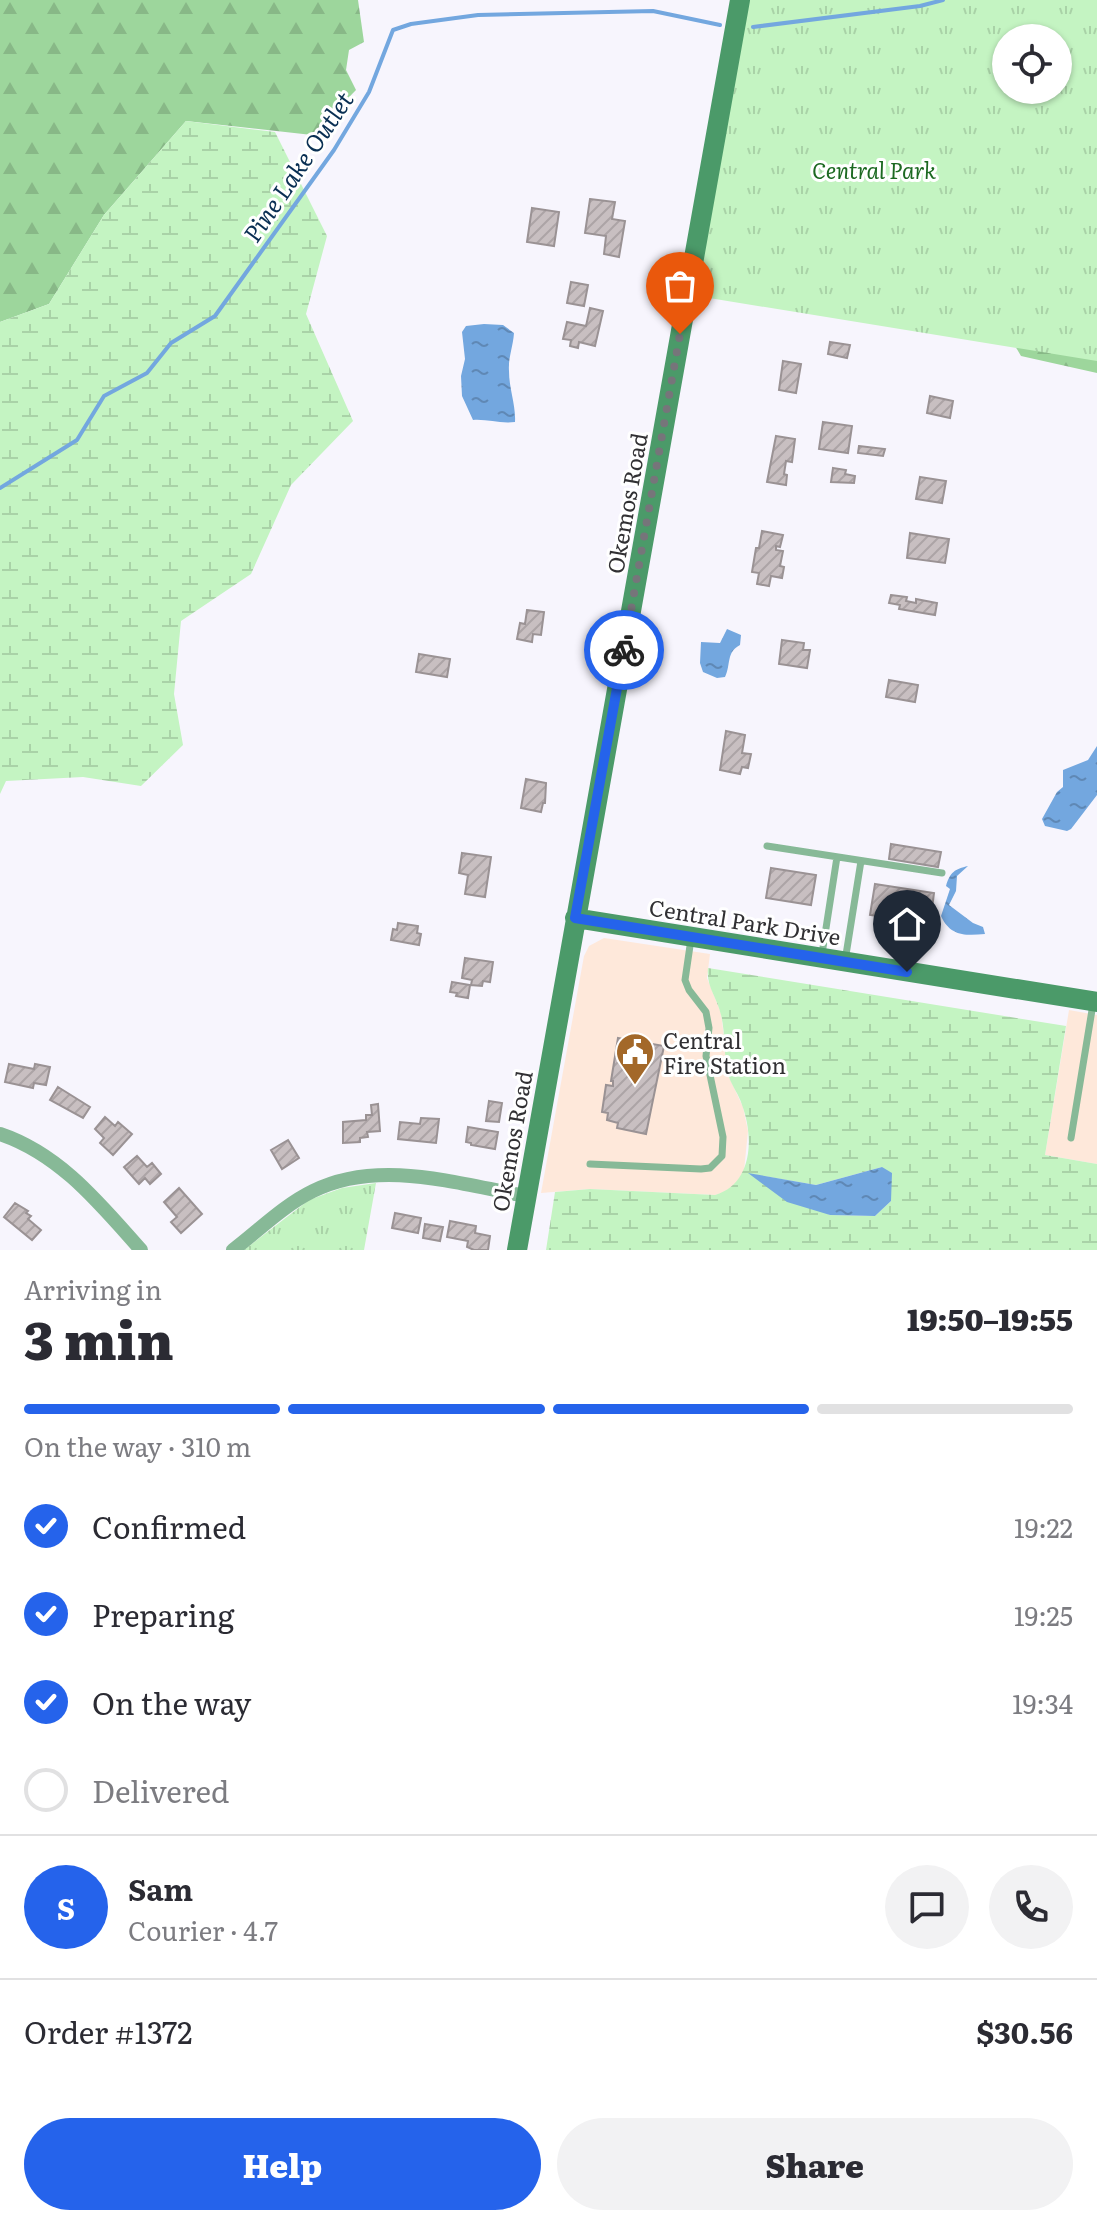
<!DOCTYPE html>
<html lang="en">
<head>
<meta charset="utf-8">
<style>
	:root { --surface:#fff; --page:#f2f2f3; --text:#2b2b33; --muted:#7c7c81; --line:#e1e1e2; --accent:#2563eb }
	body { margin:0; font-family:Literata,serif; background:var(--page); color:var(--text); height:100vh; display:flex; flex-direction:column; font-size:30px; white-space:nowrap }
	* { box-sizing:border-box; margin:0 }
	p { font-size:26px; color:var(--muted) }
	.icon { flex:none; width:44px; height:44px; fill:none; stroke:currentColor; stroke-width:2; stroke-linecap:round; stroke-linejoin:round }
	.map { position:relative; height:1250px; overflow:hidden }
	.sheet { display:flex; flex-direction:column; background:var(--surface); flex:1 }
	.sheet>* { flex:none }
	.buttons { position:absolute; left:992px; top:24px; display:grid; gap:16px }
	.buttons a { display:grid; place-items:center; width:80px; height:80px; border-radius:50%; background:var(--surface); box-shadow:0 2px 6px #0004; font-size:40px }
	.pin { position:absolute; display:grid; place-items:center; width:68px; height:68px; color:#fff; margin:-82px -34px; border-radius:50% 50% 50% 0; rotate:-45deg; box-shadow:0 0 8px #0007 }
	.pin .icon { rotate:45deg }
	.courier { position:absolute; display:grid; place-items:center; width:80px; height:80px; margin:-40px; border:6px solid #2563eb; border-radius:50%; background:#fff; color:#222; box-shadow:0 2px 10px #0007 }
	.headline em { font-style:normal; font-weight:800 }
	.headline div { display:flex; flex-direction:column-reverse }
	.headline { display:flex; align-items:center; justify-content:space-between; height:136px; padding:0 24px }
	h1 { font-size:52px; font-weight:800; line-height:60px }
	.bar { display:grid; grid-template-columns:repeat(4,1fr); gap:12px 8px; align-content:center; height:96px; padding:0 24px }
	.bar i { height:10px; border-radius:6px; background:var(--line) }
	.bar .current { background:var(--accent) }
	.bar p { grid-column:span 4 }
	.line { display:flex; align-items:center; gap:20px; padding:0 24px; border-top:2px solid var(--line) }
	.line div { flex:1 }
	.round { display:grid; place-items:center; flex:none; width:84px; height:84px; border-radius:42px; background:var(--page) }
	ol { padding:0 24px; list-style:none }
	li { display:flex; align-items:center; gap:24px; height:88px }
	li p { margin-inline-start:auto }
	li .icon { padding:8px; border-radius:50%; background:var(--accent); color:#fff; stroke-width:4 }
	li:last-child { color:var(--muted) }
	li i { width:44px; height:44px; border:4px solid var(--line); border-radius:50% }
	.cta { display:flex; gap:16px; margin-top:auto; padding:16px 24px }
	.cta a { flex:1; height:92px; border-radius:48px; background:var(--accent); color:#fff; font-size:32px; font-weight:800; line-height:92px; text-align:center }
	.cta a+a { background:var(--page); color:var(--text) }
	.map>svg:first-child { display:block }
</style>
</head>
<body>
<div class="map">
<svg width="1097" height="1250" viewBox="0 0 1097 1250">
	<defs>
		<pattern id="forest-firs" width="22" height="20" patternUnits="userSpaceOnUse" patternTransform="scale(2)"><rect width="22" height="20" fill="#9dd69c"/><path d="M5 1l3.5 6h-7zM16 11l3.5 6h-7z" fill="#88b887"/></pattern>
		<pattern id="wetland-marsh" width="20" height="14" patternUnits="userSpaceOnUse" patternTransform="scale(2)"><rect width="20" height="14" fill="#c4f4c2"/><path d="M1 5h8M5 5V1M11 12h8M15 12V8" fill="none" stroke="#a9d2a7"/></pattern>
		<pattern id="park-tufts" width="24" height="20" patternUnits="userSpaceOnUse" patternTransform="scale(2)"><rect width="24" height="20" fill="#c4f4c2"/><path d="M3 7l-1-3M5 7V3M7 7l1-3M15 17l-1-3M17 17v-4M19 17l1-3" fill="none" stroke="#a9d2a7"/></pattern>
		<pattern id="water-ripples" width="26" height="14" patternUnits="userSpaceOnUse" patternTransform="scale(2)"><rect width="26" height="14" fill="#73a7df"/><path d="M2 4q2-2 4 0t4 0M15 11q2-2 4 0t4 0" fill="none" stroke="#5f88b5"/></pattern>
		<pattern id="building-hatch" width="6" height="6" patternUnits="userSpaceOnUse" patternTransform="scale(2)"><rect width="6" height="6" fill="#c8bfc1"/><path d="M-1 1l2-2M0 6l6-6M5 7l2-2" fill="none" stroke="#aca4a6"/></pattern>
	</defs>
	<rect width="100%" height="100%" fill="#f7f5fd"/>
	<path fill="#fee8da" d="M604,938L710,954L707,978L721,1013L729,1077L743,1107L748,1131L744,1171L735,1185L722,1193L715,1195L590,1189L541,1193L584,956L589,946Z
		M1069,1010L1097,1015V1164L1045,1155Z"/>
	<path fill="url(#forest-firs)" d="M0,0H358L364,42L349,50L346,70L356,90L312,135L186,121L104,215L49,304L0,322Z
		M999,319H1097V373L1021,356Z"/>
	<path fill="url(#wetland-marsh)" fill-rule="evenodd" d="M186,121L275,132L327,236L306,314L353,421L291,485L251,574L181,621L174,694L183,745L141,786L83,777L6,781L0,794V322L49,304L104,215Z
		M708,968L1066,1026L1045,1155L1097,1164V1250H546L555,1192L590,1189L715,1195C753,1184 754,1137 742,1105C739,1095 732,1086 729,1077C723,1057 726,1035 721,1015C717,997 706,987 708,968ZM882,1167L891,1201L875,1216L830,1215L751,1174L816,1185Z"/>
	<path fill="url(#park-tufts)" fill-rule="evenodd" d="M747,0H1097V361L697,296ZM1006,38H1058V90H1006Z
		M376,1183L364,1250H244L309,1200L342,1188Z"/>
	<path fill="url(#water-ripples)" d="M484,324L503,325L514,333C513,347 508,358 509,371C509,389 516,405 515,422C500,424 488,419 473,420L462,396L461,376L465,359L462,332L466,326Z
		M727,629L741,635L740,645C726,652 731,665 725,677L717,678L703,672L700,663L701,642L720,643Z
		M1097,746V795L1071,829L1067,831L1045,826L1042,819L1057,792L1063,787V770L1088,760Z
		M968,866L957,876L956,891L949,905L973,923L983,927L985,934C965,936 950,936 941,916L950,889L946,886C950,872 955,869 968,866Z
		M882,1167L892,1173L891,1201L875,1216L830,1215L787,1202L748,1173L816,1185Z"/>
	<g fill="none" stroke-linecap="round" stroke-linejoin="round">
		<path stroke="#73a7df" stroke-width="4" d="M753,27L920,6L943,0
			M0,488L77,440L104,396L147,373L171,343L215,316L334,150L369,92L393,30L411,24L478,15L653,11L720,25"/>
	</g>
	<path fill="url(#building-hatch)" stroke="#9a9294" stroke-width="2" d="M590,199L615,202L612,219L625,221L619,257L604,254L606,236L585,233Z
		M532,208L559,212L554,246L527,242Z
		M571,282L588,285L584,306L567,303Z
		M590,308L603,311L595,346L579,342L578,348L570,346L571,340L563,339L567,322L586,326Z
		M830,342L850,345L847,358L828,354Z
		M783,361L801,364L796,393L779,390Z
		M930,396L953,401L950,418L927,413Z
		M823,422L852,426L848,453L819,449Z
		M776,436L795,439L792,462L786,461L784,474L787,475L786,485L767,482Z
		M859,446L885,449L883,456L858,453Z
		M833,468L846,470L845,474L855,476L854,483L831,482Z
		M920,477L946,481L942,503L916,499Z
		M762,531L783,535L780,547L776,546V550L783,551L780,566L784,567L782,578L771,576L769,586L757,584L759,573L752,572L756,548H759Z
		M910,533L949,539L945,563L907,558Z
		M891,595L907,597L906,601L916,603V599L937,603L935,615L899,609L900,605L889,603Z
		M527,610L544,612L541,635L533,634L532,642L517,639L520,623L525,624Z
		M782,640L804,643L803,650H810L807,668L779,664Z
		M419,654L450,659L447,677L416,672Z
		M889,680L918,685L915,702L886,697Z
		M726,731L745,735L742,753L751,754L748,768L742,767L740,774L720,770Z
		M526,779L546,783L545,803H543L541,812L521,808Z
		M891,844L941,852L938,867L889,859Z
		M462,853L491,857L485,897L465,894L468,875L459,873Z
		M771,868L816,875L811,905L766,898Z
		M875,884L934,893L930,924L870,915Z
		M398,923L418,926L417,933L421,934L419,945L391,940L393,929L397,930Z
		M465,958L493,962L490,982L483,981L482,986L471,985L472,980L462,978Z
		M452,982L470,985L468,998L456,996L457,993L450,992Z
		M618,1038L664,1046L646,1134L617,1128L618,1123L607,1120L608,1113L602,1112L606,1085L613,1086V1081H611Z
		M9,1064L34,1069L35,1064L50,1067L46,1085L34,1083L33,1088L5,1082Z
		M58,1087L90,1107L83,1118L50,1100Z
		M489,1101L502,1103L499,1122L486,1121Z
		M378,1104L380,1131L367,1132L368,1137L360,1138V1142L343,1143V1122L366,1120V1115H372L371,1105Z
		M105,1117L115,1126L118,1122L132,1134L113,1155L100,1143L104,1138L95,1129Z
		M421,1118L439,1119L436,1143L398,1139L400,1122L420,1124Z
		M468,1127L498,1132L495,1149L471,1145V1143L466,1142Z
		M288,1140L299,1158L282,1169L271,1150Z
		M137,1156L147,1167L152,1163L161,1174L150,1184L145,1178L139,1184L124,1167Z
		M179,1188L202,1214L181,1233L171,1222L177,1217L164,1202Z
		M15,1203L28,1211L26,1213L31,1216L28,1219L41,1230L32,1240L4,1217Z
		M395,1213L421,1218L418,1233L392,1228Z
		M450,1221L476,1226L475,1233L490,1236L488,1250H474L467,1247L468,1241L447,1237Z
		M425,1224L443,1227L440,1241L423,1238Z"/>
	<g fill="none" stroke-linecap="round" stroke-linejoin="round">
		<path stroke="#87b997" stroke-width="7" d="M767,846L942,873
			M822,954L837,857
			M845,961L861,861
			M1071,1138L1093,1004
			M590,1164L701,1169L710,1168L722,1156L723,1137L706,1056L709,1028L706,1012L689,990L685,980L691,939"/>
		<path stroke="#87b997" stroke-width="14" d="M0,1134C60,1154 100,1204 141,1250
			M233,1250C258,1231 284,1205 313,1191C379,1158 458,1184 526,1196"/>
		<path stroke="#4b9a69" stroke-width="20" d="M575,918L1097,1002
			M517,1250L740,0"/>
	</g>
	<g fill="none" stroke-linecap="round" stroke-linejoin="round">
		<path stroke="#76757a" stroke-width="8" stroke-dasharray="0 14.4" d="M624,650L680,334"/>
		<path stroke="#2563eb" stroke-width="10" d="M624,650L575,918L907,972"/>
	</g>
	<defs>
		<symbol id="civic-pin" viewBox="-11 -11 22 30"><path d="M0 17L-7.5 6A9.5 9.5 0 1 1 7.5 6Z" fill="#a36829" stroke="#fff"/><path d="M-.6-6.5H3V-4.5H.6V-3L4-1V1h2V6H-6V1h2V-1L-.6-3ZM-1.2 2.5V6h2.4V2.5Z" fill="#fff"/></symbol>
	</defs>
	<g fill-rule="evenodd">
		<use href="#civic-pin" x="613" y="1030" width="44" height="60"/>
	</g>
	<g text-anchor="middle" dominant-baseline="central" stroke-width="6" stroke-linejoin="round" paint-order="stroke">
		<g font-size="22" font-style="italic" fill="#1c6921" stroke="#fff">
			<text x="874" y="169">Central Park</text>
		</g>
		<g font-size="22" fill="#313033" stroke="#fff">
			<text transform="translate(626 503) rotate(-80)">Okemos Road</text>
			<text transform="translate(745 921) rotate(9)">Central Park Drive</text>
			<text transform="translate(511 1141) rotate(-80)">Okemos Road</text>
		</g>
		<g font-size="22" fill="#313033" stroke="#fff" text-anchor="start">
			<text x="663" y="1039">Central<tspan x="663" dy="25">Fire Station</tspan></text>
		</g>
		<g font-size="24" font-style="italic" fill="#092f53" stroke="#fff">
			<text transform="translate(297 166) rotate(-56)">Pine Lake Outlet</text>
		</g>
	</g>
</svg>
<div class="buttons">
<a><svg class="icon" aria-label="locate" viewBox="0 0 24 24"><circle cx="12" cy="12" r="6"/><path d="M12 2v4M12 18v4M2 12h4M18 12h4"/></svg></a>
</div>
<div class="pin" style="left:680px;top:334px;background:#ea580c"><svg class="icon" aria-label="bag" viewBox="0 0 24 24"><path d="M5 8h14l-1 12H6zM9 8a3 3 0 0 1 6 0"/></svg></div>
<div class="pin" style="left:907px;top:972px;background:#1f2937"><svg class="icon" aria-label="home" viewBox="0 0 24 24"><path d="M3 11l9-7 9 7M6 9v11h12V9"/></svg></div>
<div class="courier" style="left:624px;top:650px"><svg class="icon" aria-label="bike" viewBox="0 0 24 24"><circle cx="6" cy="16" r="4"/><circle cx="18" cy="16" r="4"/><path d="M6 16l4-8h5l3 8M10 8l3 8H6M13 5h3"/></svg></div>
</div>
<section class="sheet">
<div class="headline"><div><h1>3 min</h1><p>Arriving in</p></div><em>19:50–19:55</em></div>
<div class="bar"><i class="current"></i><i class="current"></i><i class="current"></i><i></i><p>On the way · 310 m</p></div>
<ol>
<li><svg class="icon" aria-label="check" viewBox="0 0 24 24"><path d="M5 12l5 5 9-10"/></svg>Confirmed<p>19:22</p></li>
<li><svg class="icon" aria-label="check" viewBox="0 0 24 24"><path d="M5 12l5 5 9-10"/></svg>Preparing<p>19:25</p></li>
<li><svg class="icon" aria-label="check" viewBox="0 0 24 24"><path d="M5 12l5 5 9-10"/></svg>On the way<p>19:34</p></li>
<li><i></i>Delivered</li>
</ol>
<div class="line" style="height:144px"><b class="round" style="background:var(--accent);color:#fff">S</b><div><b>Sam</b><p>Courier · 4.7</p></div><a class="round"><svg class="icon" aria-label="chat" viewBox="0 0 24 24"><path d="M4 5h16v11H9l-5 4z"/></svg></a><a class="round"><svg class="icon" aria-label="phone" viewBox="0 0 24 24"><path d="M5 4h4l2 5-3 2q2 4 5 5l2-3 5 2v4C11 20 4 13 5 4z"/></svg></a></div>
<div class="line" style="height:104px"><div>Order #1372</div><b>$30.56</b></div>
<div class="cta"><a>Help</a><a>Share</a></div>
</section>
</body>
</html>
